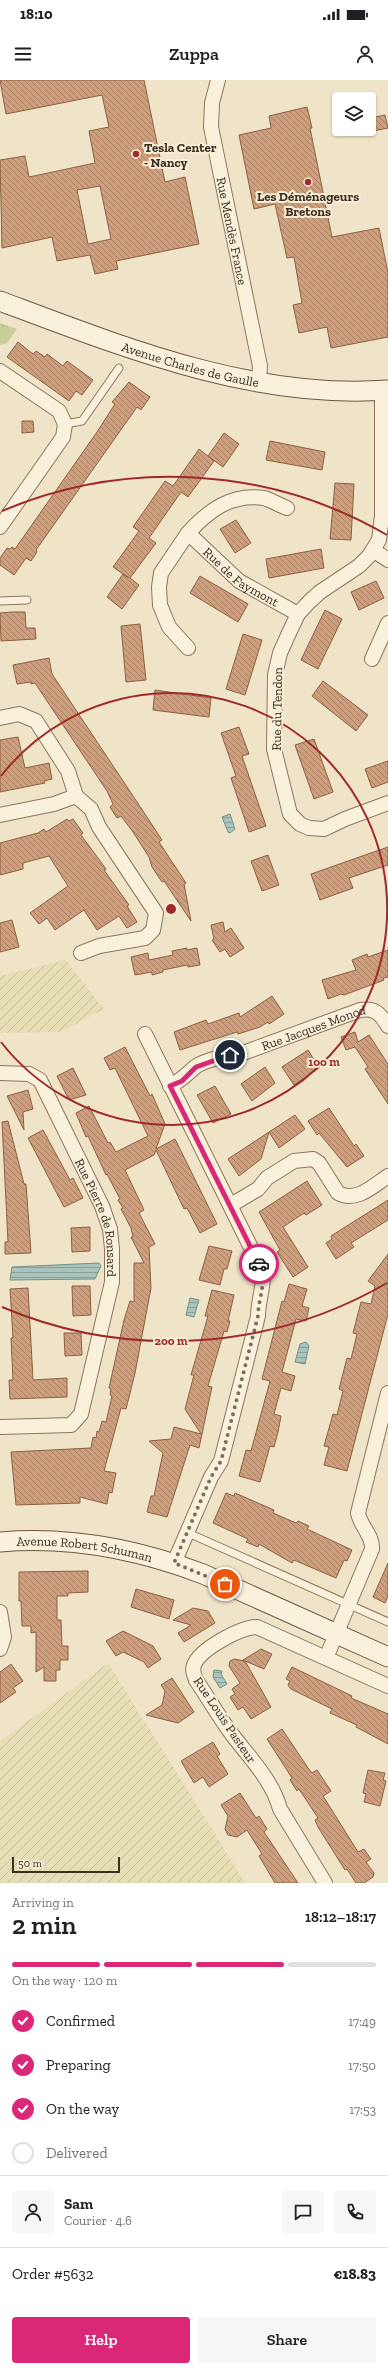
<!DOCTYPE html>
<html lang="en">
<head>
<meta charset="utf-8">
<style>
	:root { --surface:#fff; --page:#f6f6f6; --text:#202124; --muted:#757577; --line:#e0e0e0; --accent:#db2777 }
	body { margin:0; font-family:"Zilla Slab",serif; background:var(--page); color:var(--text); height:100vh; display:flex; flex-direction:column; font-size:15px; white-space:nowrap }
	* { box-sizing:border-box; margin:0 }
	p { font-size:13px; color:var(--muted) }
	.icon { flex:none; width:22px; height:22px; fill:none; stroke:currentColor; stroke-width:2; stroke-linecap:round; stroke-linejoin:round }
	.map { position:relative; height:1803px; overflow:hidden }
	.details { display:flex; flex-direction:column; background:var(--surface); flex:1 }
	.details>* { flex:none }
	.fabs { position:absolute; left:332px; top:12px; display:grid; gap:8px }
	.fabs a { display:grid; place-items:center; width:44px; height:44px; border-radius:4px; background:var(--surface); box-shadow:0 1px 3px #0004; font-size:20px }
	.scale { position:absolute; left:12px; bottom:10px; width:108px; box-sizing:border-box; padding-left:4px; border:2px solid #3d2e20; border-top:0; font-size:11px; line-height:14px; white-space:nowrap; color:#3d2e20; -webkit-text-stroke:3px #f7eed8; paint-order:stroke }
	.pin { position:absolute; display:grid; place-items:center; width:34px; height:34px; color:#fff; margin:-17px; border:2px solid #fff; border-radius:50%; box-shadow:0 1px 4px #0007 }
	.courier { position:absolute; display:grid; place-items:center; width:40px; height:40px; margin:-20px; border:3px solid #db2777; border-radius:50%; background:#fff; color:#222; box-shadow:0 1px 5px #0007 }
	.overview em { font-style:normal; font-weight:600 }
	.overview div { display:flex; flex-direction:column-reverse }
	.overview { display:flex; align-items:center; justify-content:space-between; height:68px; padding:0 12px }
	h1 { font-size:26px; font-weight:600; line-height:30px }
	.bar { display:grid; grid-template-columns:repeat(4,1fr); gap:6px 4px; align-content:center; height:48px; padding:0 12px }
	.bar i { height:5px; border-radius:3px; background:var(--line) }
	.bar .active { background:var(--accent) }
	.bar p { grid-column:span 4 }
	.line { display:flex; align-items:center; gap:10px; padding:0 12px; border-top:1px solid var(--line) }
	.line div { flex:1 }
	.round { display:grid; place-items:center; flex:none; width:42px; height:42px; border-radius:4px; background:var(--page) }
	ol { padding:0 12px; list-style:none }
	li { display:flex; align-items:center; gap:12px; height:44px }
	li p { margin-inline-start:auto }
	li .icon { padding:4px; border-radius:50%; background:var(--accent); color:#fff; stroke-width:4 }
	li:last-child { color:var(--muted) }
	li i { width:22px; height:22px; border:2px solid var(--line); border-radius:50% }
	.button { display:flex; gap:8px; margin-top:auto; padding:8px 12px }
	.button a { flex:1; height:46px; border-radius:4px; background:var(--accent); color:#fff; font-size:16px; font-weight:600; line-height:46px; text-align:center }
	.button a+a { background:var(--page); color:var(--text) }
	.status { display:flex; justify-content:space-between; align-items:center; height:28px; padding:0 20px; background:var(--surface); direction:ltr }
	.status svg { height:11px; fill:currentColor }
	header { display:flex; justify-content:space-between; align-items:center; height:52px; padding:0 12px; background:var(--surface); font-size:18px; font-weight:600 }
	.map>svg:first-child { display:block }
</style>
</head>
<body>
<div class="status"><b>18:10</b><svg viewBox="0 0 49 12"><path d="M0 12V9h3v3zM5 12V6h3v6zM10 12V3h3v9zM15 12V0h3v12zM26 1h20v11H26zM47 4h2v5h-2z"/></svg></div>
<header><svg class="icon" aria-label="menu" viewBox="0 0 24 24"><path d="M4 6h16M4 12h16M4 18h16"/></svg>Zuppa<svg class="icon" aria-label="person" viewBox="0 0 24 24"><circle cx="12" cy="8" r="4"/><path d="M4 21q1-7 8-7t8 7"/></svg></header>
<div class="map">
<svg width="388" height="1803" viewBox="0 0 388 1803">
	<defs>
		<pattern id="farmland-furrows" width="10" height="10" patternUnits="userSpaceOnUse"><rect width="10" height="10" fill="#e6deb5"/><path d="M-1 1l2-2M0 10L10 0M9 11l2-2" fill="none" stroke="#c6bf9b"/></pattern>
		<pattern id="park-tufts" width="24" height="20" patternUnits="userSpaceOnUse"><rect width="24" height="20" fill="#c9cf9b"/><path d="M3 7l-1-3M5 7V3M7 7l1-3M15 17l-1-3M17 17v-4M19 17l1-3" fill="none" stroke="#aeb285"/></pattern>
		<pattern id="water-rules" width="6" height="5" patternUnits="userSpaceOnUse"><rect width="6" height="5" fill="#a9c4bc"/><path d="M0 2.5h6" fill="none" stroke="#8ba098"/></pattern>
		<pattern id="building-back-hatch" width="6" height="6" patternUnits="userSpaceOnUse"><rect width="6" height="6" fill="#cf9f7d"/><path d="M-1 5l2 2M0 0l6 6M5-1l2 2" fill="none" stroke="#a98266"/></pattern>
	</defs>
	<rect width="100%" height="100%" fill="#f0e4c8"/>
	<path fill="url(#farmland-furrows)" d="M66,880L104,929L61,952L0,953V896Z
		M108,1583L245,1802L246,1803H0V1661Z"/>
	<path fill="url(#park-tufts)" d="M0,243L17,249L7,263L0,265Z"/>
	<path fill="url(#water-rules)" stroke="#6f938a" d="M230,734L235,749L230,753L228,752L222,737Z
		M99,1183L101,1186L95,1199L10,1200L12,1187Z
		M190,1218L199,1220L194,1237L186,1235Z
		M306,1262L309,1266L305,1284L295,1282L300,1264Z
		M214,1590L222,1591L221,1594L227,1604L220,1608L213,1597Z"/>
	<path fill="url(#building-back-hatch)" stroke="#8d5f41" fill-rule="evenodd" d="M0,0H144L165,102L185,97L199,164L116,181L118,189L95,194L90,175L57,181L52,157L2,168L0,80L25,76L29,97L95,83L89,51L109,47L102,15L6,34ZM100,106L111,159L88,164L77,110Z
		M307,27L312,48H310L332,157L379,148L388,193V257L331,268L327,247L299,253L293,225L302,223L294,177L287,178L275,124L254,129L239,55L271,48L269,36Z
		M385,35L388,48L373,51L370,38Z
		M18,262L33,274L36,271L45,277L47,274L63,286L67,281L93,300L82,315L76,311L69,321L7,277Z
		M129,302L150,317L141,330L137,327L36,470L37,472L31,481L26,478L14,495L0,485V478L7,468L10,469L12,467L15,469L97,352L115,324L112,322Z
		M22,341H33L34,352L22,353Z
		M224,353L239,364L223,387L208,376Z
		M270,361L325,372L322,390L266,380Z
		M199,369L214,381L188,417L181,412L149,458L156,463L130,498L139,505L122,529L107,517L123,494L129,498L113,487L139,451L133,447L165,401L173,406Z
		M335,403L354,404L351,460L330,459Z
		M236,440L251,463L235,473L220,449Z
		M321,469L324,488L269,498L266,479Z
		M200,496L248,524L238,542L190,513Z
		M376,501L384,518L359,530L351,512Z
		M325,530L342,539L318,589L301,580Z
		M12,532H25L26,548H35L36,559L1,561L0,533Z
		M140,544L146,600L126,602L121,546Z
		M243,554L262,560L245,615L226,609Z
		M49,578L52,594L141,728L162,760L159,762L186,803L184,804L191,841L164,801L162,802L152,787L149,777L133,752L121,736L117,738L110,727L113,724L107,711L35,603L31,604V602L17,604L13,585Z
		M323,601L368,635L356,651L312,616Z
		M155,610L211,618L209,637L153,630Z
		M239,647L249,674L242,676L266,746L249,752L231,698L236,696L221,653Z
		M18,657L25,688L49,683L52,699L44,701L45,703L0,712V660Z
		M314,659L333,712L314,719L295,665Z
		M388,681V702L372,708L365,689Z
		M67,739L69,741L73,739L83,753L81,755L106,789L104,790L129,825L127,826L137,842L127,848L119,836L97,850L84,830L55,850L47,838L39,844L30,833L68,806L49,776L23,783V789L0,795V763L38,753L44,749L46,752Z
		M388,767V785L349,798L353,808L320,820L311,794Z
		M268,775L279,805L262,811L251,781Z
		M12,840L19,867L0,872V843Z
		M223,842L225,852L231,848L244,868L230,877L225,869L220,872L212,860L214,859L211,845Z
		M187,868V870L197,868L200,885L188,887L187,885L163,890V892L152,895V892L135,895L131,877L148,873L149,880L173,875L172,871Z
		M388,870V897L383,898L384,900L344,915L341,914L328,919L322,900L356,890L352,880L367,874L368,877Z
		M272,916L284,934L269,944L268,942L260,947L238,954L237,952L180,970L174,952L206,940L208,944L239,933L240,937Z
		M355,952L358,962L369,955L388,984V1024L365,989L368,987L355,967L346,970L341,957Z
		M125,967L150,1016L152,1014L165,1044L156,1069L175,1059L217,1144L200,1153L187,1128L184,1129L156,1070L154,1075L125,1090L144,1130L139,1133L155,1164L149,1167L151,1208L135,1293L126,1329L121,1328L104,1391L116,1393L112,1413L109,1412L107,1424L80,1417V1423L16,1425L11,1372L91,1368L93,1357L96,1358L97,1351L99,1352L102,1341L106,1342L112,1316L110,1315L111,1309L109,1308L124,1240L130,1221L134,1222V1183H144L131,1157H133L131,1148L121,1129L123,1128L118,1120L120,1119L107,1094L106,1095L88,1056L86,1057L76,1033L89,1026L108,1063L110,1062L116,1072L148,1056L115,988L110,990L104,978Z
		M308,970L319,988L294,1005L282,987Z
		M265,987L275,1003L252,1021L241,1004Z
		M73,988L86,1015L69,1020L57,996Z
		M215,1006L231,1034L213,1043L197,1015Z
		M28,1010L33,1029L23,1032L24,1050L7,1016Z
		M329,1028L354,1066L356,1064L364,1076L347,1087L319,1053L317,1055L308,1041Z
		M295,1035L305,1049L279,1068L269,1052L261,1079L239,1096L228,1079Z
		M8,1041L24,1104H26L31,1173L5,1174V1162H8L2,1042Z
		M43,1050L70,1100L73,1098L83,1118L64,1127L28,1058Z
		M307,1101L322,1125L306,1135L304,1133L283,1147L308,1187L293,1197L277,1172L280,1170L259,1132Z
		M388,1120V1140L351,1163L354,1167L336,1179L326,1163L332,1159L331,1156Z
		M90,1147V1171L72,1172L71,1148Z
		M209,1166L232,1171L227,1189H224L220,1205L199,1200Z
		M388,1174V1234L347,1391L324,1385L329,1367L324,1366L333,1334L337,1335L343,1311L339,1309L347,1278L351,1279L357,1254L353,1253L361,1222L371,1224L375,1206L368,1201Z
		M289,1204L307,1209L302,1226L309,1228L306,1241L296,1239L282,1292L295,1296L291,1311L281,1308L274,1334L281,1336L278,1352L274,1367L270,1366L260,1402L239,1396L246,1370L251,1371L270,1301L262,1299L282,1221L284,1222Z
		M72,1206H90L91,1235L73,1236Z
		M28,1208L33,1300L67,1298V1317L10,1319L9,1300H13L11,1258H13L10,1209Z
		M212,1210L234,1215L228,1241H230L227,1252L224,1251L208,1306L212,1307L199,1368L190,1365L167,1437L147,1432L151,1416H154L163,1373L149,1361L171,1359L174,1347L201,1354L185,1329L194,1295H191L208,1236H205Z
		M64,1253H81L82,1275L65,1276Z
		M226,1413L234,1416L235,1413L274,1430L273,1433L296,1443L298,1441L309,1446L307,1449L352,1470L347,1481L344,1480L336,1498L294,1480L292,1483L259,1464L258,1467L246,1462L248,1459L213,1443Z
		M388,1483V1516L385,1523L373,1517Z
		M88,1491V1512L68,1513V1516H57V1540H61L62,1566H68V1580H60V1590H56V1601H44V1587L36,1592V1552L31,1553V1546H22L21,1521H19V1492Z
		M136,1509L174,1520L169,1539L131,1527Z
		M193,1528L208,1531L215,1543L184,1562L178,1553L191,1545L173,1540Z
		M123,1551L153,1566L161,1579L148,1588L144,1582L123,1572L116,1576L106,1561Z
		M261,1569L272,1574L264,1589L243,1580Z
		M234,1579L245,1581L271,1627L251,1639L243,1627L238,1630L230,1617L235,1614L232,1609L240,1603L229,1586L230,1581Z
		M11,1584L23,1601L13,1608L16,1612L0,1623V1592Z
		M292,1587L352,1616L351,1618L388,1634V1664L356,1647L357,1645L330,1633L332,1629L291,1609L288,1605L290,1601L286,1599Z
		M172,1598L194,1632L178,1643L146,1635L162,1625L165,1611L161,1605Z
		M282,1649L308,1688L312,1693L317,1690L331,1711L323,1716L358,1772L364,1769L371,1779L366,1782L374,1793L373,1797L364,1803H356L347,1789L345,1790L318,1747L315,1740L318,1738L299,1709L297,1711L290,1700L292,1698L267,1659Z
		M213,1662L220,1674L217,1676L228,1694L209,1707L203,1697L194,1703L181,1681Z
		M368,1690L385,1693L383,1700L386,1701L380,1726L364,1722L366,1714L363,1713Z
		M240,1713L256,1738L259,1736L267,1749L264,1752L298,1803H275L259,1776L262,1774L247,1750L237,1757L228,1755L225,1749L228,1736L221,1725Z"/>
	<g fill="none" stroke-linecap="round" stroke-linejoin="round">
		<defs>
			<path id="lane" d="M65,344L82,341L119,288
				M0,521L27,520
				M186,1452L388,1542"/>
			<g id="street">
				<path id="s1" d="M218,0L212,23L211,47L260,286L259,301"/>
				<path d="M0,291L59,331L65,344L63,357L0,447"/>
				<path d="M382,310V436L379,460L369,476L359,486L320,512L309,522L298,534L289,553L280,573L275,595L274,669L290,734L300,744L309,748L324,749L345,739L388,723"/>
				<path id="s2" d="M287,428C279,425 271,420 264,418C231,413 208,431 188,453L239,501L298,534"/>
				<path d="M188,453L161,493L159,507L160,525L169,547L188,568"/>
				<path d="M373,470L388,480"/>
				<path d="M372,579L388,543"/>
				<path d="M0,638L19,634L36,641L68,691L76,716L91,729L99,747L156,833L153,850L145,858L99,866L81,873"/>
				<path d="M0,735L54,724L76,716"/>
				<path d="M145,954L263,1192C264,1207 258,1221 258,1236L221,1381L211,1397L174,1483"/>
				<path id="s3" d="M0,993L29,994L40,1000L102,1126L110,1149L112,1169V1202L81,1334L71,1345L0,1347"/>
				<path id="s4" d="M170,1006C181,1001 186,995 195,987C205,980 230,974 243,973L360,930C375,928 380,933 388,946"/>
				<path d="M231,1125L258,1109L267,1098L294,1081L313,1079L319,1083L338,1113C356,1123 373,1106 388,1096"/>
				<path d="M0,1532L4,1557L0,1569"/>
				<path d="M326,1578L372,1469C373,1455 360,1446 358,1433L388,1313"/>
				<path d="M325,1803L280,1729C273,1702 251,1679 234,1657C220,1639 209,1619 196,1600C194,1595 192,1590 194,1585C200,1569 241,1547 257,1547L388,1606"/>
			</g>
			<g id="secondary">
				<path id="s5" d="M0,221C123,267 254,320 388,310"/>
				<path id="s6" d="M0,1462C70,1456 137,1469 203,1494L388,1577"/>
			</g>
		</defs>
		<use href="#lane" stroke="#8d765c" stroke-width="9"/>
		<use href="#street" stroke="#8d765c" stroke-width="16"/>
		<use href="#secondary" stroke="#6f573f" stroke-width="21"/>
		<use href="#lane" stroke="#faf1dc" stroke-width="7"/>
		<use href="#street" stroke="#faf1dc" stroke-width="14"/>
		<use href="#secondary" stroke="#faf1dc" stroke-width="19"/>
	</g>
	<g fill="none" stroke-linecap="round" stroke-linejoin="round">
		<path stroke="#7c6e5b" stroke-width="4" stroke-dasharray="0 7.2" d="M225,1504L174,1483L211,1397L221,1381L258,1236C258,1218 268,1201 259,1184"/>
		<path stroke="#db2777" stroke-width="5" d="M230,975L196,987L182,1001L170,1006L259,1184"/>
	</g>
	<g fill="none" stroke="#9e2a2b" stroke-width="2">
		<path d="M1 696A216 216 0 1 1 1 962"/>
		<path d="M387 1203A432 432 0 0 1 2 1227M2 431A432 432 0 0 1 387 455"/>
	</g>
	<g fill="#9e2a2b" stroke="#f7eed8" stroke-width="1.5">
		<circle cx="136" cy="74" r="4"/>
		<circle cx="308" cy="102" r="4"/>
	</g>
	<g text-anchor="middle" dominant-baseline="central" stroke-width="4" stroke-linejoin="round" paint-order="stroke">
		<g font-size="13" font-weight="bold" fill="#3d2e20" stroke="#f7eed8" text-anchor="start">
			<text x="144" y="67">Tesla Center<tspan x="144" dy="15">- Nancy</tspan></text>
			<text x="308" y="116" text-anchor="middle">Les Déménageurs<tspan x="308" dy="15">Bretons</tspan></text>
		</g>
		<g font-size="13" fill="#3d2e20" stroke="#f7eed8">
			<text stroke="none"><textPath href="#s1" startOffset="154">Rue Mendès France</textPath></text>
			<text stroke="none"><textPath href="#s5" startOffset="201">Avenue Charles de Gaulle</textPath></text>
			<text stroke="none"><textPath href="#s2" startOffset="182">Rue de Faymont</textPath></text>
			<text transform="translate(277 629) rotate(-89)">Rue du Tendon</text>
			<text stroke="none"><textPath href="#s4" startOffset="157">Rue Jacques Monod</textPath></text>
			<text stroke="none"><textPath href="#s3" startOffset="192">Rue Pierre de Ronsard</textPath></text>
			<text stroke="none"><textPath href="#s6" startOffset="85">Avenue Robert Schuman</textPath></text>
			<text transform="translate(225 1640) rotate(56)">Rue Louis Pasteur</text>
		</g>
	</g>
	<circle cx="171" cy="829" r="6" fill="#9e2a2b" stroke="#f7eed8" stroke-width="2"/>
	<g font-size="12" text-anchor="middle" font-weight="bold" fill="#9e2a2b" stroke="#f7eed8" stroke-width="4" stroke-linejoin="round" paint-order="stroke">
		<text x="324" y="986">100 m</text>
		<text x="171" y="1265">200 m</text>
	</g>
</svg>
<div class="fabs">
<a><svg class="icon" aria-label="layers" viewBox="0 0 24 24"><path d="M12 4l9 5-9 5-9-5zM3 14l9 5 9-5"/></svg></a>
</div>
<div class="scale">50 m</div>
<div class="pin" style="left:225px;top:1504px;background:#ea580c"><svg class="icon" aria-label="bag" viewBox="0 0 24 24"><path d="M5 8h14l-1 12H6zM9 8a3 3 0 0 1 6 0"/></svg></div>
<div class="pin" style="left:230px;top:975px;background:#1f2937"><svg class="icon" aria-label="home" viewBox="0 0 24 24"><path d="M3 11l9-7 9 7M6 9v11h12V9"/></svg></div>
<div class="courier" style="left:259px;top:1184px"><svg class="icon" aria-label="car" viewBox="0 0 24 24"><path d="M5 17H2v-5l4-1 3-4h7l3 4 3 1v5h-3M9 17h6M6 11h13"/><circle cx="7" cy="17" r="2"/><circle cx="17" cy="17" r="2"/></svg></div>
</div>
<section class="details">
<div class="overview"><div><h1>2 min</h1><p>Arriving in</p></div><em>18:12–18:17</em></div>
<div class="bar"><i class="active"></i><i class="active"></i><i class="active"></i><i></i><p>On the way · 120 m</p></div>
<ol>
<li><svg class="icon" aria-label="check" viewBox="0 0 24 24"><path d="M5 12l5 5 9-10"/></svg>Confirmed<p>17:49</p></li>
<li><svg class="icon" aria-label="check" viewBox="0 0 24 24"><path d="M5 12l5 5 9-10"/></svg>Preparing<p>17:50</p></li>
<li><svg class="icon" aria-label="check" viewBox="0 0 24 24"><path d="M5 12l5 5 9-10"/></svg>On the way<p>17:53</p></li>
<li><i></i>Delivered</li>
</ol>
<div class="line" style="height:72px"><a class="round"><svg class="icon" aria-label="person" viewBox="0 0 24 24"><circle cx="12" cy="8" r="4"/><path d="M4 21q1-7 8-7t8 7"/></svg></a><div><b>Sam</b><p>Courier · 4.6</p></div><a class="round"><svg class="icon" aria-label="chat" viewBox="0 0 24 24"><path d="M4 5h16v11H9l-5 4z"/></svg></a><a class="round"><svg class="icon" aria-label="phone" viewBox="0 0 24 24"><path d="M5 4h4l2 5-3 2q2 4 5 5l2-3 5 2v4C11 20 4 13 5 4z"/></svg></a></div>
<div class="line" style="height:52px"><div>Order #5632</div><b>€18.83</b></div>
<div class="button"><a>Help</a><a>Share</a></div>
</section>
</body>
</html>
